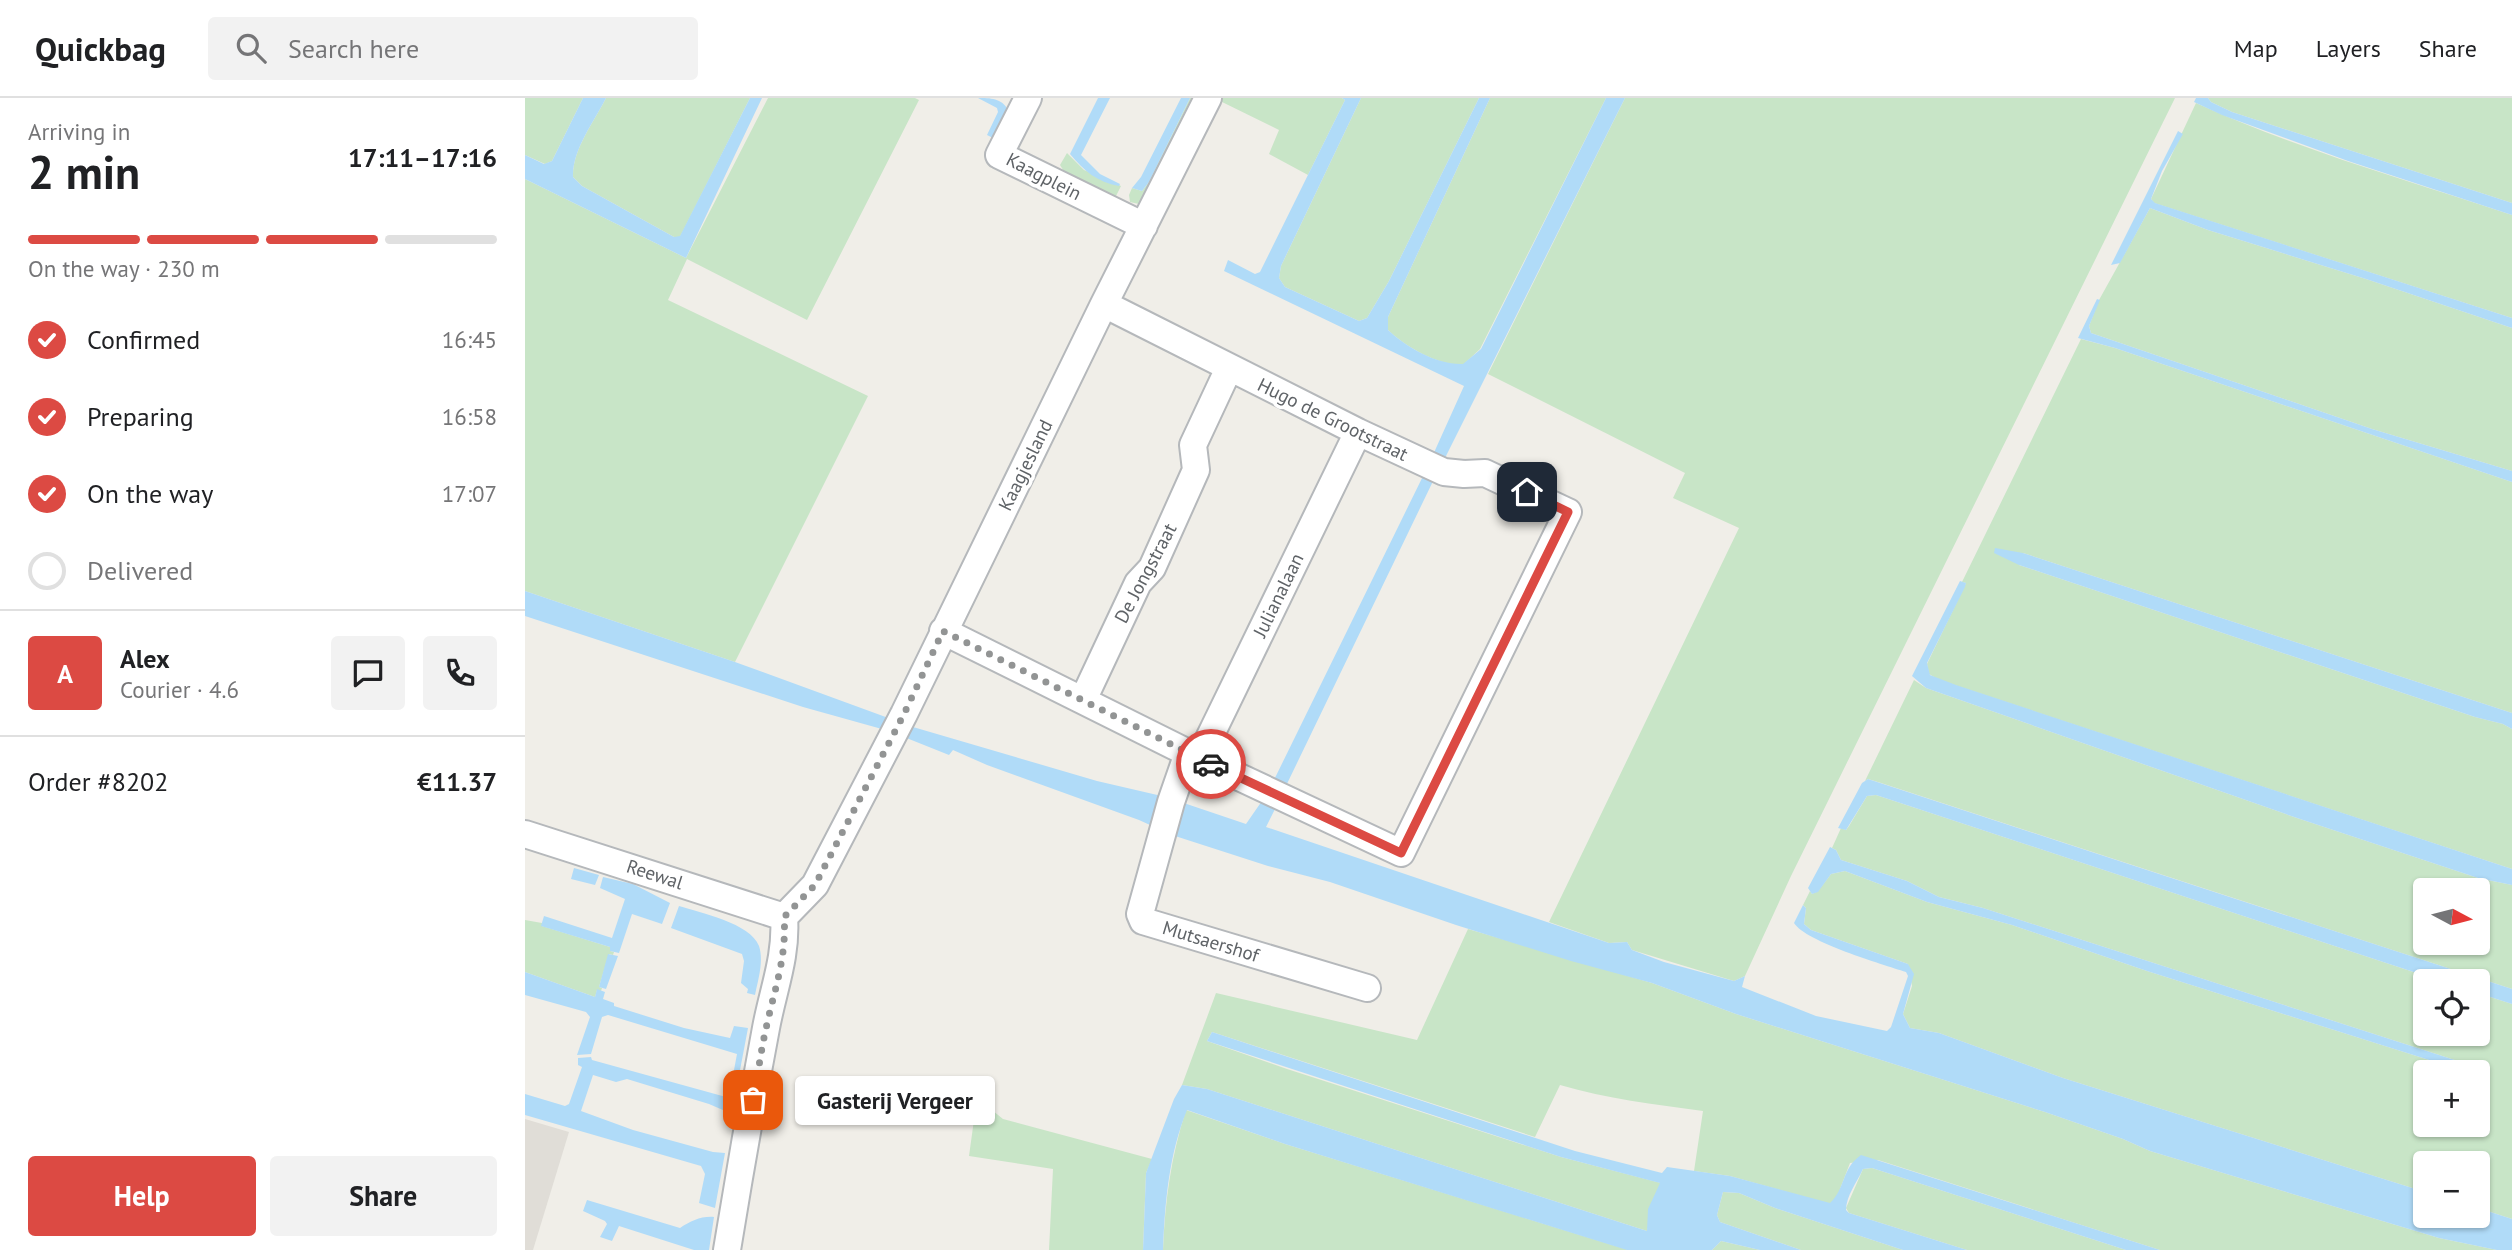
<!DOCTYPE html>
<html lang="en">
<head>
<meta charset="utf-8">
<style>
	:root { --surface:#fff; --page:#f2f2f2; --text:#202124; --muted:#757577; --line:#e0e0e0; --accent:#dc4a43 }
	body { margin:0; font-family:"PT Sans",sans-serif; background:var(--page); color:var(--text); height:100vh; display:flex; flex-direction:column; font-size:26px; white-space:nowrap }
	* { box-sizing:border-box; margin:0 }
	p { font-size:23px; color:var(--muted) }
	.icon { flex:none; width:38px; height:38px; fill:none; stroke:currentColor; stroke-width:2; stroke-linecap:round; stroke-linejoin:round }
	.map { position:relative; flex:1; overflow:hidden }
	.drawer { display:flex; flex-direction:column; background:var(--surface); width:525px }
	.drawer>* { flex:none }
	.needle { width:46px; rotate:97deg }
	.fabs { position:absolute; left:1888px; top:780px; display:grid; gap:14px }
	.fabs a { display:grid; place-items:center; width:77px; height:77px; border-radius:7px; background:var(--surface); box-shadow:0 2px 5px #0004; font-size:35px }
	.pin { position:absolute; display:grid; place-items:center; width:60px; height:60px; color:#fff; margin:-30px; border-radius:14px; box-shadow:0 4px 10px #0006 }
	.courier { position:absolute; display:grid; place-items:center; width:70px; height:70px; margin:-35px; border:5px solid #dc4a43; border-radius:50%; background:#fff; color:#222; box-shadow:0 2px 9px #0007 }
	.bubble { position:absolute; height:49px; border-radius:7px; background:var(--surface); box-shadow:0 2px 5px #0004; font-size:23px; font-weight:800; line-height:49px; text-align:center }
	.overview em { font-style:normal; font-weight:800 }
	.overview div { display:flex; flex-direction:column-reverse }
	.overview { display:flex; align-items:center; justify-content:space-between; height:119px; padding:0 28px }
	h1 { font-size:46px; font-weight:800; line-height:52px }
	.bar { display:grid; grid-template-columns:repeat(4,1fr); gap:10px 7px; align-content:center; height:84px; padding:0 28px }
	.bar i { height:9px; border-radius:5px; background:var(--line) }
	.bar .current { background:var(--accent) }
	.bar p { grid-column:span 4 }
	.line { display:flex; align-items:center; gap:18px; padding:0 28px; border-top:2px solid var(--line) }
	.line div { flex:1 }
	.round { display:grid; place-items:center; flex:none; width:74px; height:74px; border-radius:7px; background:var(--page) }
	ol { padding:0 28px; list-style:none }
	li { display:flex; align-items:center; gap:21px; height:77px }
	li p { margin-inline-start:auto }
	li .icon { padding:7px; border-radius:50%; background:var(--accent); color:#fff; stroke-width:4 }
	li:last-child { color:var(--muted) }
	li i { width:38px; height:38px; border:4px solid var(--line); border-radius:50% }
	.primary-button { display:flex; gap:14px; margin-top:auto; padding:14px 28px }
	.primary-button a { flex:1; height:80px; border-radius:7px; background:var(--accent); color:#fff; font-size:28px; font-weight:800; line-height:80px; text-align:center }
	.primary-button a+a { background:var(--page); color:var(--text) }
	header { display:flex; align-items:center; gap:42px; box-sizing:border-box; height:98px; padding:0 35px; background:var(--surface); border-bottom:2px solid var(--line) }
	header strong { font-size:33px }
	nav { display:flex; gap:38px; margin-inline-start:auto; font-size:24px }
	.search { width:490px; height:63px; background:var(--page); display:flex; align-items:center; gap:18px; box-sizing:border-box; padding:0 24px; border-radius:7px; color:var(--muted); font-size:26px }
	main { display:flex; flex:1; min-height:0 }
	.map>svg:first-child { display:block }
</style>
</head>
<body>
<header>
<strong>Quickbag</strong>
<div class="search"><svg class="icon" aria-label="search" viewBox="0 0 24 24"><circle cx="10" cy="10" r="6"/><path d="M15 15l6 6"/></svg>Search here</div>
<nav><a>Map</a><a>Layers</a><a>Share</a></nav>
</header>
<main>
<section class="drawer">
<div class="overview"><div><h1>2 min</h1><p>Arriving in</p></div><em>17:11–17:16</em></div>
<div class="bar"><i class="current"></i><i class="current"></i><i class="current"></i><i></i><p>On the way · 230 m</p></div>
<ol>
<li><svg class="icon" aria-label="check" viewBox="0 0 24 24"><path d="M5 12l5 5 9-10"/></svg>Confirmed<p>16:45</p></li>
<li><svg class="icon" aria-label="check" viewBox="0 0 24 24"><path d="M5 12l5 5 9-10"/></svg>Preparing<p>16:58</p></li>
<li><svg class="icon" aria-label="check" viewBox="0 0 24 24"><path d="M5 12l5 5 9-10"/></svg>On the way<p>17:07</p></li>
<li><i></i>Delivered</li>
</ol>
<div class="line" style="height:126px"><b class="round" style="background:var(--accent);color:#fff">A</b><div><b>Alex</b><p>Courier · 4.6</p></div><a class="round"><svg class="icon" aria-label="chat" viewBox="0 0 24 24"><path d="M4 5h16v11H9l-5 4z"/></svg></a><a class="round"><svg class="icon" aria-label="phone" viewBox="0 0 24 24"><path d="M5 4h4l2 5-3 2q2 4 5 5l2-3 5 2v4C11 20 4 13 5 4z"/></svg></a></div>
<div class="line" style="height:91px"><div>Order #8202</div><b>€11.37</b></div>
<div class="primary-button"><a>Help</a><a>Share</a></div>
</section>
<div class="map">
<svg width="1987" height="1152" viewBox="0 0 1987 1152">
	<rect width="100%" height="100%" fill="#f0eee8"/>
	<path fill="#e0ddd7" d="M0,1021L44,1034L8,1152H0Z"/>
	<path fill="#c8e5c7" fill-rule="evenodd" d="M0,0H58L27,63L20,66L0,57Z
		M81,0H225L155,139H149L57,88L48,79C47,52 69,24 81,0Z
		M243,0H390L394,2L282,222L162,161L143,202L343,298L210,564L0,493V81L161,160Z
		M665,0H674L626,100L614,106L605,104L604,97L607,90L617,93L624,84Z
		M696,0H817L820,2L783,77L744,56L754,32L695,3Z
		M836,0H954L864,183L842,220L834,223L760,189L754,180L756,168Z
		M965,0H1081L955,251L938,267C912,267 881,249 863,232V219Z
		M1100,0H1650L1266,778L1220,878L1209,883L1107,852L1102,844L1084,845L1024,824L1214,430L1148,400L1160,375L963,276Z
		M1683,0H1987V105L1707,14L1686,4Z
		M1671,5C1772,51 1881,82 1987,117V220L1629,105L1626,101Z
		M542,55L559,72L596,88L590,100L540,75L535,67Z
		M1625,110L1683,132L1841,181L1987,230V373L1847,331L1566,235L1564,228L1574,202Z
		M1556,241L1590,250L1987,384V615L1498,455L1494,467L1950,619L1978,626L1987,631V771L1414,582L1404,576L1402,566L1441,485L1437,484Z
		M1389,582L1401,590L1772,720L1953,780L1987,787V891L1356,685L1343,681L1340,683ZM1900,793H1953V845H1900Z
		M1351,697L1919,884H1900V936H1953V895L1987,906V1121L1953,1110V1066H1900V1094L1538,980L1414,935L1385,930L1378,916L1387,888L1383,866L1286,832L1279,826L1281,810L1278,807L1285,793L1287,796L1293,793L1306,776L1320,773L1402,804L1487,827L1622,873L1936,972L1939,965L1458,810L1414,799L1382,783L1316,762L1311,752L1307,750L1316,730L1321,732L1324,728L1342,698ZM1900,975H1953V1027H1900Z
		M0,822L17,825V828L85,849V853L89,854L88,857L84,856L74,889L77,890L76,893L72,892L70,899L0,874Z
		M943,831L1127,885L1211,916L1520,1014L1598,1041L1625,1053L1914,1140L1972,1152H1635L1353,1062L1325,1065L1312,1099L1305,1106L1205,1078L1169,1073L1178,1013C1129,1006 1082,1001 1035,987L1010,1039L687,934L682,943L762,971L1036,1059L1136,1085L1131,1097L1122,1133L682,991L657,987L691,895L892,942Z
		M452,1000L478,1021L627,1061L621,1075L618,1152H524L528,1071L444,1058Z
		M661,1012L760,1046L1104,1152H638C640,1103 646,1058 661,1012Z
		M1347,1070L1601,1152H1442L1324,1115L1321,1110L1338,1071Z
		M1198,1094L1214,1095L1250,1110L1378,1152H1276L1195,1124L1192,1117Z
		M1196,1143L1235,1152H1187Z"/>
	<path fill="#b0dbf8" d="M58,0H81C69,24 47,52 48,79L57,88L149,139L155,138L225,0H237L161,160L0,81V57L19,66L27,63Z
		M453,0C465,0 477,0 483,12L470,41L462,37L473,14L472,10Z
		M573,0H585L556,57L575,76L595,86L594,88C572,84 559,73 545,56Z
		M656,0H665L624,84L617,93L607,90L616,79Z
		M817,0H836L756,168L754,180L760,189L834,223L842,220L864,183L954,0H965L863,219V232C881,249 912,267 938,266L956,251L1081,0H1100L918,364L907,359L939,288L699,173L703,162L730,176L735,174L820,2Z
		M1671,0H1683L1686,4L1707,14L1987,105V117L1823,63L1697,17L1669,4Z
		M1653,33L1658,36L1637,73L1626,101L1630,105L1987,220V230L1841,181L1683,132L1625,110L1595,165L1586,167Z
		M1572,201L1575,202L1564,228L1566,235L1847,331L1987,373V384L1590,250L1553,240Z
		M901,372L911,377L759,692L747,686Z
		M1470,450L1498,455L1987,615V631L1978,626L1950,619L1494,467L1469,455Z
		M1435,483L1441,485L1440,489L1402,565L1405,577L1431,587L1987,771V787L1953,780L1772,720L1401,590L1387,578Z
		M0,493L210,564L388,629L572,683L641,699L721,726L739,700L752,707L741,729L1084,845L1102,844L1107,852L1139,864L1209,883L1220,878L1217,889L1291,918L1362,933L1366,929L1383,878L1381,874C1357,866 1281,844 1269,825L1278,807L1281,810L1279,826L1286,832L1383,866L1389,876L1378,916L1385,930L1414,935L1538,980L1900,1094V1118H1953V1110L1987,1121V1152H1972L1914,1140L1625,1053L1598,1041L1520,1014L1211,916L1127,885L1046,863L931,827L805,784L743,768L647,737L614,722L462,667L428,652L424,657L364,633L278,609L0,518Z
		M1343,681L1987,891V906L1953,895V884H1919L1351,697L1342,698L1321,732L1313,730L1337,685Z
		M1305,749L1311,752L1316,762L1382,783L1414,799L1458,810L1939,965L1936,972L1622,873L1487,827L1402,804L1320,773L1306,776L1293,794L1287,796L1283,790Z
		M49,770L74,777L70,787L46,781Z
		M78,779L108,786L145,805L137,826L107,816L94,855L85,853V849L16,828L19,818L87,840L100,801L75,790Z
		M154,808C176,815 225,825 234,848C239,863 233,882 230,897L222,895L223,891L216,885L219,863L217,856L146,830Z
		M83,856L93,858L81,891L74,889Z
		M0,874L70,899L72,891L80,894L78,901L89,905V908L159,930L205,940L209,928L223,930L212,988H206L212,956L83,917L77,919L66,956L52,957L65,919L61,914L0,897Z
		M687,934L1050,1053L1137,1075L1142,1069L1205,1078L1305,1105C1321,1090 1316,1071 1336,1057L1635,1152H1601L1347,1070L1338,1071C1332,1084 1321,1098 1321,1112L1324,1115L1442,1152H1378L1250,1110L1214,1095L1198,1094L1192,1117L1195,1124L1276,1152H1235L1196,1143L1187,1152H1102L760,1046L662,1012C644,1056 640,1104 638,1152H618L621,1075L649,1001L657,987L682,991L1122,1133L1123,1111L1135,1085L1036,1059L682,943Z
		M66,959L67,962L201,999L202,997L210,998L207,1016L184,1006L102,981L91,984L68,977L56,1013L108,1032L188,1054L200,1055L190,1110L174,1105L180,1076L176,1068L0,1017V996L40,1008L44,1006L57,969L53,967V960Z
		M62,1102L155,1130C166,1123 176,1118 189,1119L184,1152H169L94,1128L87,1143L75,1139L82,1126L80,1123L58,1113Z"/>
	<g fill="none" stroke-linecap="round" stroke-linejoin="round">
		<defs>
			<path id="minor" d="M503,0L474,57L619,128
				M418,533L663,655L876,755L1043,414L960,375L939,376L919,374L833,334L579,206
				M558,602L613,485L627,470L671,372L668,347L704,270
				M663,655L646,704L615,816L618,823L842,890
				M674,661L833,334
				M0,736L259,819
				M202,1152C214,1078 227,1004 241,930C248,892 262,858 259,819L290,787L379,616L579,206L683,0"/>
		</defs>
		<use href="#minor" stroke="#b5b8bb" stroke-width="30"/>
		<use href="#minor" stroke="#fff" stroke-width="26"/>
	</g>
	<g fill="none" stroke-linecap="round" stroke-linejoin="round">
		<path stroke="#929494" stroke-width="7" stroke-dasharray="0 12.6" d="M228,1002C233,977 236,951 242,926C250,890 262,857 259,819L290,787L379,616L418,533L686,666"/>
		<path stroke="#dc4a43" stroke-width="9" d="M686,666L876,755L1043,414L1002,394"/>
	</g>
	<g text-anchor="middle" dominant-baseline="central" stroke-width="7" stroke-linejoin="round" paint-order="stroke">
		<g font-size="19" fill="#5f6367" stroke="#fff">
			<text transform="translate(519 78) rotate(27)">Kaagplein</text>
			<text transform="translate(808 321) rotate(26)">Hugo de Grootstraat</text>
			<text transform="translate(500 367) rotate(-64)">Kaagjesland</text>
			<text transform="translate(620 475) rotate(-62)">De Jongstraat</text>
			<text transform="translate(753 497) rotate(-64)">Julianalaan</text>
			<text transform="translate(130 776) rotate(18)">Reewal</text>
			<text transform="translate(686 843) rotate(17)">Mutsaershof</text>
		</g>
	</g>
</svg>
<div class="fabs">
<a><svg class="needle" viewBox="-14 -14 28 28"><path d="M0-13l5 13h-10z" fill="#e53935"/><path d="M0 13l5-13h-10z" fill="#757577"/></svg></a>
<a><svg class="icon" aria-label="locate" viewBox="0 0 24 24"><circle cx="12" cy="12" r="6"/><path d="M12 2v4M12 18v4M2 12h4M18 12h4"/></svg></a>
<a>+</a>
<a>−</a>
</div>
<div class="pin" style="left:228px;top:1002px;background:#ea580c"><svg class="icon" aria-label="bag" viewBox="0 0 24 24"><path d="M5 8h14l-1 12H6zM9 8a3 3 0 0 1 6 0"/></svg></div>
<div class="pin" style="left:1002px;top:394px;background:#1f2937"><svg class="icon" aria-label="home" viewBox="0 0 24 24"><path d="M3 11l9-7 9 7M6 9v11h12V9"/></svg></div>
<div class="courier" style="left:686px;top:666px"><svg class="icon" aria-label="car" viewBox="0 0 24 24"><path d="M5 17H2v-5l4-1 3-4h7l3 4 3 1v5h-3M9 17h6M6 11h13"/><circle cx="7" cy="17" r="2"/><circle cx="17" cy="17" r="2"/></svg></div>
<div class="bubble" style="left:270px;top:978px;width:200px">Gasterij Vergeer</div>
</div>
</main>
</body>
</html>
